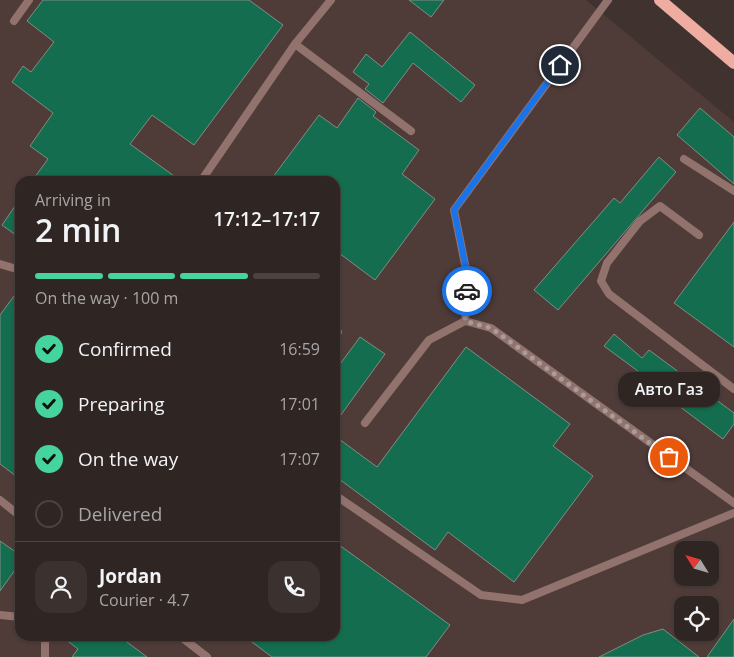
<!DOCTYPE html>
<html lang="en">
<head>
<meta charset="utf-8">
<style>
	:root { --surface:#2f2623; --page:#3b3230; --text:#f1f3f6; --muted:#a7a5a6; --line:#4a4341; --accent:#46d49e }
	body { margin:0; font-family:"Open Sans",sans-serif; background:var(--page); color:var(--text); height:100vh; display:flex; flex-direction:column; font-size:19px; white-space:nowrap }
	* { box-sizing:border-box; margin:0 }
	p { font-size:16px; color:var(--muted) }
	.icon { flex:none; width:28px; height:28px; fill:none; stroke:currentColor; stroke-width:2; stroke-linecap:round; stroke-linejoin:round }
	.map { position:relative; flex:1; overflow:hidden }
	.side { position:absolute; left:15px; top:176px; width:325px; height:465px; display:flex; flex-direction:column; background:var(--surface); border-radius:15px; box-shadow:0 1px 4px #0004,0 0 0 1px var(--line) }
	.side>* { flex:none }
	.needle { width:32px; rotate:307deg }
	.buttons { position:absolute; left:674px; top:541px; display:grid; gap:10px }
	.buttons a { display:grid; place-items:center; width:45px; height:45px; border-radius:10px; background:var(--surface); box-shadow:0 1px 4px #0004,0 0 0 1px var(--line); font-size:25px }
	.pin { position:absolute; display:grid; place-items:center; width:42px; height:42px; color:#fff; margin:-21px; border:2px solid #fff; border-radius:50%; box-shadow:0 1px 5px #0007 }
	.courier { position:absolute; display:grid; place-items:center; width:50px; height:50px; margin:-25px; border:4px solid #1a73e8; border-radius:50%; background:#fff; color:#222; box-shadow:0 1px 6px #0007 }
	.bubble { position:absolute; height:35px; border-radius:15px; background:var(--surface); box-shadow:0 1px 4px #0004,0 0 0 1px var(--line); font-size:16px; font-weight:600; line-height:35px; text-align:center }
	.summary em { font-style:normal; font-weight:600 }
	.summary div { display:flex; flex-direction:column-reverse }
	.summary { display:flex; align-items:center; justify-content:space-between; height:85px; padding:0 20px }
	h1 { font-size:32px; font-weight:600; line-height:38px }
	.bar { display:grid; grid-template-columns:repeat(4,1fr); gap:8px 5px; align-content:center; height:60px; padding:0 20px }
	.bar i { height:6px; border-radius:4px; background:var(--line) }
	.bar .on { background:var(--accent) }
	.bar p { grid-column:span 4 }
	.line { display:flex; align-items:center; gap:12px; padding:0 20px; border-top:1px solid var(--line) }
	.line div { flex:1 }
	.round { display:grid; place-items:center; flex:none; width:52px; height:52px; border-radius:15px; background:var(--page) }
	ol { padding:0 20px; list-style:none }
	li { display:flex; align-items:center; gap:15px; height:55px }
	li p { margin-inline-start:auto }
	li .icon { padding:5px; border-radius:50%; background:var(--accent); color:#111; stroke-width:4 }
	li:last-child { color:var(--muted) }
	li i { width:28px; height:28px; border:2px solid var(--line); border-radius:50% }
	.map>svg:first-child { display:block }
</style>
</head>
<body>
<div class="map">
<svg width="734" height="657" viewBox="0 0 734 657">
	<rect width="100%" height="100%" fill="#3f322f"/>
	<path fill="#4f3c39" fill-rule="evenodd" d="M0,0H586L734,122V657H0ZM20,181H335V636H20ZM682,550H710V578H682ZM682,605H710V632H682Z"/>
	<path fill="#136d4e" stroke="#7f8d86" d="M43,0H249L283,25L194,145L152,115L130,144L181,181H32L48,159L30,146L53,113L12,82L23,66L31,72L54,42L27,21Z
		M409,0H444L431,17Z
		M410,32L475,85L461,102L413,63L383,103L365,89L369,84L353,72L366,54L382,67Z
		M358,98L376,112L373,116L419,150L402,174L435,199L375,280L335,250V181H270L319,115L337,128Z
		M700,108L734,137V184L677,135Z
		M659,157L676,172L558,310L534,290L614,198L620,203Z
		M20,199V238L2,225Z
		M734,222V347L674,303Z
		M20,288V479L0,464V315Z
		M614,334L642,358L649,350L734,413V424L723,439L671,400L673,397L604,346Z
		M360,337L385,354L335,423V371Z
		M466,347L570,424L553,446L593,476L514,582L448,532L435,550L335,476V436L377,467Z
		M0,541L20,555V563L0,591Z
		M335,542L450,625L426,657H272L244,636H335Z
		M734,619V657H707Z
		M663,629L699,657H599L643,635Z
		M61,636H119L147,657H72L78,649Z"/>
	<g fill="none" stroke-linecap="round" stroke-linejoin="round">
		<path stroke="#92726c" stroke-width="8" d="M14,21L29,0
			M295,44L411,131
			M684,159L734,191
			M201,181L295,44L331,0
			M699,235L660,206L640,221L607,263L601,281L609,294L734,389
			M0,264L20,270
			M465,321L468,279L454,210L608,0
			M335,336L338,332
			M365,423L429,340L465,321L491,328L734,503
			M335,495L481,595L522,600L734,513
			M0,500L20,516
			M0,615L20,617
			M45,636V657
			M180,636L207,657"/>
		<path stroke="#efaca0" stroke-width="12" d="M660,0L734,63"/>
	</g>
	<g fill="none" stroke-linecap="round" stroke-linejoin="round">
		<path stroke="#a79d9b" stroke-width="5" stroke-dasharray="0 9" d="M467,291L465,321L491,328L669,457"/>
		<path stroke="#1a73e8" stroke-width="6" d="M467,291L468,278L454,210L560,65"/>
	</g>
</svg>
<div class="buttons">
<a><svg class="needle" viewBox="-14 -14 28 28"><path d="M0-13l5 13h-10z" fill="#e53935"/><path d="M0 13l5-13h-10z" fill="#a7a5a6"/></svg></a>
<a><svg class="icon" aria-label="locate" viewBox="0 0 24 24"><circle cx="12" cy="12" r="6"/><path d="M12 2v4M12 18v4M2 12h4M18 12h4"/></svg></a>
</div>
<div class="pin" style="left:669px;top:457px;background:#ea580c"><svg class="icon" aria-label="bag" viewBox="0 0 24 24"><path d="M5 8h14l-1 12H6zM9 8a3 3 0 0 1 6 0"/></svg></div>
<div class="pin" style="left:560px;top:65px;background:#1f2937"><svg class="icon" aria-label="home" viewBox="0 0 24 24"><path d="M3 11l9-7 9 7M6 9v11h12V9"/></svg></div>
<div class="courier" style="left:467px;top:291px"><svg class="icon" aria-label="car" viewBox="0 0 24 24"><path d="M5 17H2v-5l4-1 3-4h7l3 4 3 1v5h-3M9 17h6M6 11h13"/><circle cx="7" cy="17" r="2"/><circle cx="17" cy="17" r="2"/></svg></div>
<div class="bubble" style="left:618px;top:372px;width:102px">Авто Газ</div>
<section class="side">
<div class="summary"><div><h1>2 min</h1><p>Arriving in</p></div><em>17:12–17:17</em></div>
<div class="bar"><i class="on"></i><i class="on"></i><i class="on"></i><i></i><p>On the way · 100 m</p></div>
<ol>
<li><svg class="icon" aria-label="check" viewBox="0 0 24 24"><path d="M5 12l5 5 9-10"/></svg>Confirmed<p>16:59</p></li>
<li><svg class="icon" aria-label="check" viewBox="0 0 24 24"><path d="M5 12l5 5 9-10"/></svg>Preparing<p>17:01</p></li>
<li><svg class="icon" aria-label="check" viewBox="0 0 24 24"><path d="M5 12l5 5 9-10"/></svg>On the way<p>17:07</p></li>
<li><i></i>Delivered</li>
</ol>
<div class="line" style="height:90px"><a class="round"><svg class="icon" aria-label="person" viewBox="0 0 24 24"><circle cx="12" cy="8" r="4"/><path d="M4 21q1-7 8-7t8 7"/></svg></a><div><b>Jordan</b><p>Courier · 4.7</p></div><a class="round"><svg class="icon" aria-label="phone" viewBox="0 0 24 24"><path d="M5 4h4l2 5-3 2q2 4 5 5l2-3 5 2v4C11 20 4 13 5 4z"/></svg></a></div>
</section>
</div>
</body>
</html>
